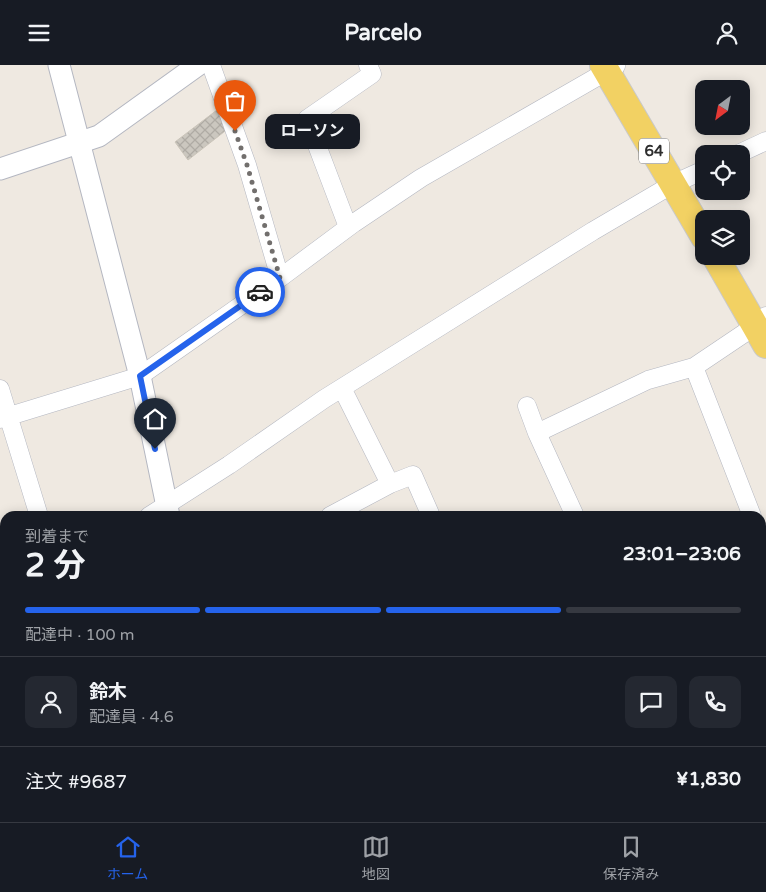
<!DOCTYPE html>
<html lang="ja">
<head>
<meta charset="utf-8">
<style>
	:root { --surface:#171b24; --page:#242831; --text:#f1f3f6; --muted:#9ea1a6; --line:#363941; --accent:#2563eb }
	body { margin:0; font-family:"Varela Round","Noto Sans JP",sans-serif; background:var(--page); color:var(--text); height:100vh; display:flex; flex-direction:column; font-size:19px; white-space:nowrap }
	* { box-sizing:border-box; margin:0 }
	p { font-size:16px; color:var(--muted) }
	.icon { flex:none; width:28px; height:28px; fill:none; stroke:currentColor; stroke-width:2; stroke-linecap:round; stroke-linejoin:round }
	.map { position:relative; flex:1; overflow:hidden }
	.drawer { position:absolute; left:0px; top:446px; width:766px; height:311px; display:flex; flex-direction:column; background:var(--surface); border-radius:15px 15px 0 0; box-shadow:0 2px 12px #0003 }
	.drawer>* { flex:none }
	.needle { width:32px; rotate:212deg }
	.buttons { position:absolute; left:695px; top:15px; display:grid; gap:10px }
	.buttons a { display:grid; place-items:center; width:55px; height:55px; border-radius:10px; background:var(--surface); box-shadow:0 2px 12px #0003; font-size:25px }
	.pin { position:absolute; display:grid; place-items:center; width:42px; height:42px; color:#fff; margin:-51px -21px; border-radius:50% 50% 50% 0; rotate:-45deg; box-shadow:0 0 5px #0007 }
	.pin .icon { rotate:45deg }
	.courier { position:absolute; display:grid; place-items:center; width:50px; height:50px; margin:-25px; border:4px solid #2563eb; border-radius:50%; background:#fff; color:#222; box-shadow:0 1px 6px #0007 }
	.bubble { position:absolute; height:35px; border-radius:10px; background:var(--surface); box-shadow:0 2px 12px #0003; font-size:16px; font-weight:700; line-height:35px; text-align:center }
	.head em { font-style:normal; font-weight:700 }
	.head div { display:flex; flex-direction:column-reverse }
	.head { display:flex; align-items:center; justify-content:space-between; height:85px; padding:0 25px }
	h1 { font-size:32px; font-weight:700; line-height:38px }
	.bar { display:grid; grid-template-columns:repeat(4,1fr); gap:8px 5px; align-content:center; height:60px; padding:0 25px }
	.bar i { height:6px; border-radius:4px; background:var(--line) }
	.bar .current { background:var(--accent) }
	.bar p { grid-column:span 4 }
	.line { display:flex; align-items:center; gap:12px; padding:0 25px; border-top:1px solid var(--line) }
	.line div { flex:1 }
	.round { display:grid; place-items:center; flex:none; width:52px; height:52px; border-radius:10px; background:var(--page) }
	header { display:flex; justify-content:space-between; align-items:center; height:65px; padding:0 25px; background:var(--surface); font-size:22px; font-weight:700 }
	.tab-bar { display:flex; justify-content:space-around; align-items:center; height:70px; border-top:1px solid var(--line); background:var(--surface); font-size:14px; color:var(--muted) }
	.tab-bar a { display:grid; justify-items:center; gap:2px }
	.tab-bar .current { color:var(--accent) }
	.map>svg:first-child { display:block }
</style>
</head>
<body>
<header><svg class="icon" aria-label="menu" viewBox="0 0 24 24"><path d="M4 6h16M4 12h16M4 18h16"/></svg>Parcelo<svg class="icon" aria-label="person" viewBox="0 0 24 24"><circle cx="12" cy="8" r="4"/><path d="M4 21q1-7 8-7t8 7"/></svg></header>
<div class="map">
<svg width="766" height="757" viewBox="0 0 766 757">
	<defs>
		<pattern id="building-cross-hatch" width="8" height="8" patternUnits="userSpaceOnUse" patternTransform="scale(1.25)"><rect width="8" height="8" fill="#cbc7bf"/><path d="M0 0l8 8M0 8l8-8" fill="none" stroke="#afaba4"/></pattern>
	</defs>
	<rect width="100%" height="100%" fill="#efe9e1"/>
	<path fill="url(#building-cross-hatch)" stroke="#cbc5ba" d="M217,45L229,63L188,95L175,77Z"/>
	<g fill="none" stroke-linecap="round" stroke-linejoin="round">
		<defs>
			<path id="minor" d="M211,0L247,100L280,213
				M738,89L766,76
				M348,162L307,54L372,9L368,0
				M694,302L755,261L766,251
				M342,323L390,419L413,410L431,451
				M0,324L39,451
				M527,341L537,368L575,451
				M0,354L140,311L280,213L354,158L421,113L616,1
				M537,368L648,315L694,302L752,451
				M149,451L229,400L324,334L593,166L673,119L704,105
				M330,451L390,419
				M761,475L766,487
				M761,502L766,500
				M761,537L766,547
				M0,545L5,543
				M0,729L5,726
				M80,752L82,757
				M415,752L417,757
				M566,752L568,757
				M716,752L718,757
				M269,757L278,752"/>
			<path id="tertiary" d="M59,0L140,311L169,451
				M0,104L99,71L198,0
				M225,752L226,757"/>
			<path id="primary" d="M603,0L704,172
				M715,191L766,280"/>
		</defs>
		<use href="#minor" stroke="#b4b7c1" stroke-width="19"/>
		<use href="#tertiary" stroke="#b4b7c1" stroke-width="23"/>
		<use href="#primary" stroke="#c9c9c9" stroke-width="28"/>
		<use href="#minor" stroke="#fff" stroke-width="18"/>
		<use href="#tertiary" stroke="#fff" stroke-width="21"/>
		<use href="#primary" stroke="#f2d163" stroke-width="26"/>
	</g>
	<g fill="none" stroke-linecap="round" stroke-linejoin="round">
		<path stroke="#726f6d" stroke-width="5" stroke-dasharray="0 9" d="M235,66L247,100L280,213L260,227"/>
		<path stroke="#2563eb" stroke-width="6" d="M155,384L140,311L260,227"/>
	</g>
	<g text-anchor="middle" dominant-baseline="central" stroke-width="4" stroke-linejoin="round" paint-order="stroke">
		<rect fill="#fff" stroke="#6d6d6d" stroke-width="1" x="639" y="73.5" width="30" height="25" rx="4"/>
		<g font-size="15" font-weight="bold" fill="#2e2e2e">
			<text x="654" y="86">64</text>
		</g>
	</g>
</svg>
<div class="buttons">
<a><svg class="needle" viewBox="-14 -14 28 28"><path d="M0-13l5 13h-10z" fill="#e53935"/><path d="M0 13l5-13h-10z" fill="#9ea1a6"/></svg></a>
<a><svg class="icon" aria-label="locate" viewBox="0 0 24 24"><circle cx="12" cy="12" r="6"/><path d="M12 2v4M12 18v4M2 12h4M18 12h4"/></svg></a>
<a><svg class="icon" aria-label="layers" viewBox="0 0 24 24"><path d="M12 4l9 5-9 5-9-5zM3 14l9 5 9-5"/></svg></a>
</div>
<div class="pin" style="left:235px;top:66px;background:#ea580c"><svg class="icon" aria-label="bag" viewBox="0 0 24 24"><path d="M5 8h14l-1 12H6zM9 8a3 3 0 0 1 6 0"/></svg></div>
<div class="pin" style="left:155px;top:384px;background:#1f2937"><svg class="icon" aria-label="home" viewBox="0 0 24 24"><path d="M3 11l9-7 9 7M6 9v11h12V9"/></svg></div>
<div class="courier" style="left:260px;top:227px"><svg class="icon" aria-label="car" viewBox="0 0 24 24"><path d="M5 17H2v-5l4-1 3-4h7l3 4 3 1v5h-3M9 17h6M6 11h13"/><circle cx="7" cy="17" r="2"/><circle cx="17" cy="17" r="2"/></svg></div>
<div class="bubble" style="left:265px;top:49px;width:95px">ローソン</div>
<section class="drawer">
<div class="head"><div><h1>2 分</h1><p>到着まで</p></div><em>23:01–23:06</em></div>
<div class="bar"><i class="current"></i><i class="current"></i><i class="current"></i><i></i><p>配達中 · 100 m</p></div>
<div class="line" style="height:90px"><a class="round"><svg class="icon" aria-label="person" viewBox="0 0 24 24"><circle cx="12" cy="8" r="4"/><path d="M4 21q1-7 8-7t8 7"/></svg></a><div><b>鈴木</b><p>配達員 · 4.6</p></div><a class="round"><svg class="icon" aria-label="chat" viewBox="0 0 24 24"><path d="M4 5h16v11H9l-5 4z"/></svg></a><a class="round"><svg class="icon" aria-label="phone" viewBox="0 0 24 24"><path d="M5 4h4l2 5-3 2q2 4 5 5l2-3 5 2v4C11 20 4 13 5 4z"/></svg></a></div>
<div class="line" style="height:65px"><div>注文 #9687</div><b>¥1,830</b></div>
</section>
</div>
<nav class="tab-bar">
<a class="current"><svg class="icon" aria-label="home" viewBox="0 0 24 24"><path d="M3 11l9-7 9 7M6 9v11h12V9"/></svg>ホーム</a>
<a><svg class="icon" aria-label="map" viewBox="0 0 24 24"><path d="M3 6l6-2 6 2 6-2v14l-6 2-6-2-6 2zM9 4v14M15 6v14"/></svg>地図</a>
<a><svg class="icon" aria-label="saved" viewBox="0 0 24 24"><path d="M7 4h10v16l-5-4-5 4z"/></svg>保存済み</a>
</nav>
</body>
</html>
